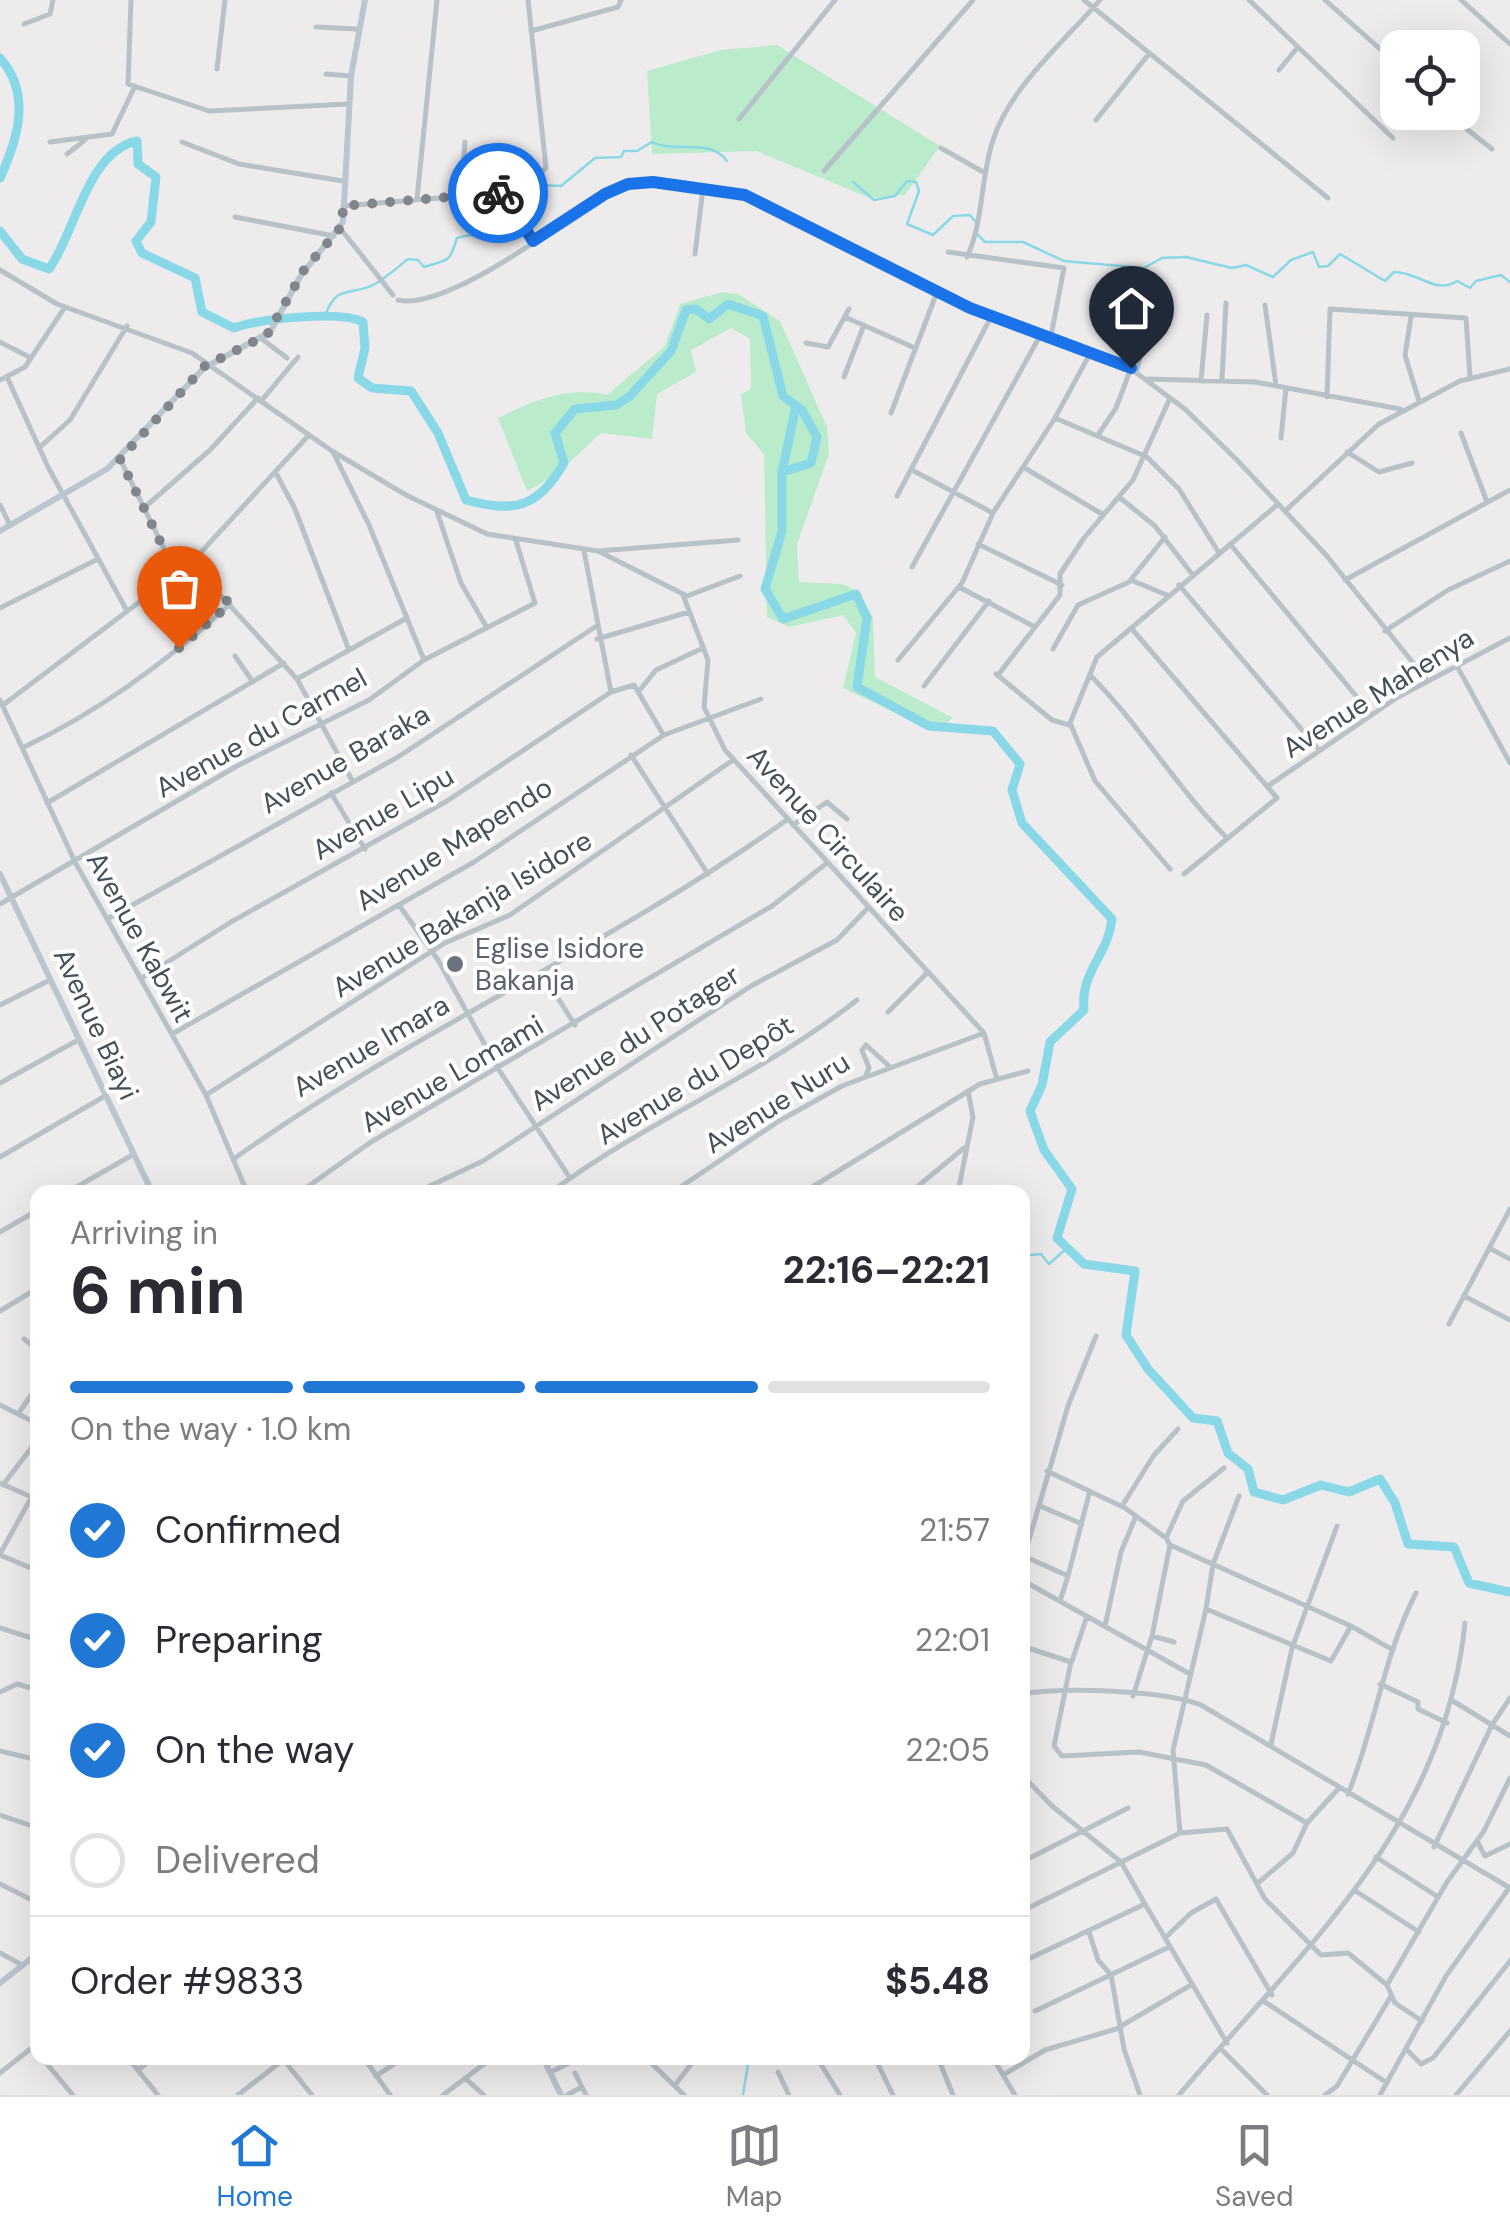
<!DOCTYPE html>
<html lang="en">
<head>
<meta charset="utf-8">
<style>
	:root { --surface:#fff; --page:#f2f2f3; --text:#2b2b33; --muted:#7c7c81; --line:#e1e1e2; --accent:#2077d4 }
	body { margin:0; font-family:"DM Sans",sans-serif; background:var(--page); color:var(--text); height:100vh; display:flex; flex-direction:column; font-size:38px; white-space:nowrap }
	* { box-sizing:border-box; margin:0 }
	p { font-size:32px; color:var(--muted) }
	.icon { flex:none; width:55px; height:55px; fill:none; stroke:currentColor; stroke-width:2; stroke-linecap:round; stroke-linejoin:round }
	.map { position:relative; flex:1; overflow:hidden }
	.sheet { position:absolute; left:30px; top:1185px; width:1000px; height:880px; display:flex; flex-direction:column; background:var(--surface); border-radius:20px; box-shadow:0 10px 40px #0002 }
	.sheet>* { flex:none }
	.tools { position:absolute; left:1380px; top:30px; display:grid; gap:20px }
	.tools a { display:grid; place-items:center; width:100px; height:100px; border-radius:20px; background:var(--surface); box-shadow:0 10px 40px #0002; font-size:50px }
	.pin { position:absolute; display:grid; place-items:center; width:85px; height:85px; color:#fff; margin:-102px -42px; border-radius:50% 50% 50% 0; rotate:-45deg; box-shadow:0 0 10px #0007 }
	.pin .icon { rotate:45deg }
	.courier { position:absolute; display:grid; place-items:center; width:100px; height:100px; margin:-50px; border:8px solid #1a73e8; border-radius:50%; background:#fff; color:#222; box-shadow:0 2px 12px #0007 }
	.head em { font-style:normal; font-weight:700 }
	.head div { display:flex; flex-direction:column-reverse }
	.head { display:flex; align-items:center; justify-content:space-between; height:170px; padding:0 40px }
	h1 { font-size:65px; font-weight:700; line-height:75px }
	.bar { display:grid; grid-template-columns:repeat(4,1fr); gap:15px 10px; align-content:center; height:120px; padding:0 40px }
	.bar i { height:12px; border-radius:8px; background:var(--line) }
	.bar .selected { background:var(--accent) }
	.bar p { grid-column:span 4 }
	.line { display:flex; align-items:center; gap:25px; padding:0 40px; border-top:2px solid var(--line) }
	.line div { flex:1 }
	ol { padding:0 40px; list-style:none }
	li { display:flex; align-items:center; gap:30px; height:110px }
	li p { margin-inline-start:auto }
	li .icon { padding:10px; border-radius:50%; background:var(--accent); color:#fff; stroke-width:4 }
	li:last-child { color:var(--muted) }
	li i { width:55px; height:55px; border:5px solid var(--line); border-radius:50% }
	.tabs { display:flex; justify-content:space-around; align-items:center; height:140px; border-top:2px solid var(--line); background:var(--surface); font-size:28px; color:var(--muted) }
	.tabs a { display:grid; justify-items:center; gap:5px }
	.tabs .selected { color:var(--accent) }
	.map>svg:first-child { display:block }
</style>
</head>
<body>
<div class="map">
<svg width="1510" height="2095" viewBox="0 0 1510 2095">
	<rect width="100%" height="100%" fill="#eeebec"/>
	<path fill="#baeccb" d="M777,45L940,146L905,195L870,198L756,151L652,154L647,71L721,50Z
		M722,292L738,294L780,321L827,427L829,454L797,544L799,582L842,584L859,591L873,618L875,677L953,718L935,732L843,688L856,633L843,615L789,627L767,617L764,454L746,433L741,394L751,389L750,339L731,328L691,350L696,372L657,394L652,439L601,433L556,475L527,491L498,418C532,401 569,385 607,395L665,346L680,304Z"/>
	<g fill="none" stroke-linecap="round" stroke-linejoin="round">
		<path stroke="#89d8e7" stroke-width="2.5" d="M853,182L874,200L895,196L907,181L916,182L919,191L907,224L933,235L953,216L970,215L976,222
			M977,234L985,242H1023L1064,261L1144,268L1162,258L1186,257L1232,268L1246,265L1273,277L1291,260L1313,252L1319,267L1328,266L1340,254L1385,281L1394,272C1418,272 1437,295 1457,281L1470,288L1476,281L1501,275L1510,282
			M325,316C337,282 352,297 375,284C387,277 398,267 408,259L418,260L424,267C450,259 449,263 457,238C478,233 509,233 522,213C527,204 530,194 537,185L561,186L595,158L621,157L624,151H637L652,142C676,154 710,137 727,161
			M1022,1266L1030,1255L1041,1254L1049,1264L1067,1248
			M743,2095L749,2058"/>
		<path stroke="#89d8e7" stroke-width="9" d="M0,58C31,93 19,137 0,178
			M0,231L22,259L49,269C75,234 87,151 137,141L138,164L156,177L151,222L136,241L142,253L195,278L202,312L234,328C259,319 339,310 363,322L365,348L358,378L372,388L411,391L438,433L466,500C514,513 538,508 564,463L555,433L575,409L616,405L629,397L671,351L686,310L696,309L709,319L728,304L763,316L783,396L802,410L817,437L811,463L782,472V531L765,589L783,619L856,594L867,618L857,687L929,726L993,731L1020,764L1012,790L1022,823L1112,919C1108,956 1080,971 1084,1010L1050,1042L1042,1085L1030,1111L1044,1150L1072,1189L1057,1238L1084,1264L1135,1271L1126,1335L1148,1369L1193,1418L1217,1421L1228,1453L1248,1469L1254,1492L1283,1500L1321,1485L1349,1492L1380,1479L1395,1503L1408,1544L1454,1547L1469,1583L1510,1592
			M782,472L796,406"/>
		<path stroke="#b7c1c8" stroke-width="5" d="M131,0L128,84L209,111L348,104
			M1084,0L1328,198
			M1249,0L1393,138
			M1325,0L1398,65
			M1461,0L1510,44
			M24,24L50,14L53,0
			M316,27L357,29
			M531,31L618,7L621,0
			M217,69L225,0
			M1279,70L1298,47
			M326,74L351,76
			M1445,112L1492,149
			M739,119L835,0
			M1096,120L1148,55
			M50,142L112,134L135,86
			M182,142L239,164L343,181
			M941,148L985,173
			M67,154L85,140
			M824,171L973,0
			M461,195L465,142
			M504,195L523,190L546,168L528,0
			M417,199L437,0
			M343,206L499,193L533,241
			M235,217L334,236
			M340,228L393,295
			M948,252L1064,268L1051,336
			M695,254L703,188
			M967,257C984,220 980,180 993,140C1010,87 1065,41 1100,0
			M0,270L57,304L192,353L332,451L406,495L487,534L598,551L738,540
			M398,300C447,311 563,222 605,193L647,182L754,198L970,308L1123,363L1185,409L1238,461L1326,555L1427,680
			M1265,305L1276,385
			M845,317L915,348
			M1411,317L1405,355L1419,401
			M262,339L287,358
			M0,342L31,358
			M806,343L828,347L849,309
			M1136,372L1155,306
			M7,377L48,467L127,611
			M844,377L864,325
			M1148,379L1255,382L1400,409
			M0,380L25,367L65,307
			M1222,380L1226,303
			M1201,381L1207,315
			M1327,397L1330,309L1466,318L1470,377
			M262,400L298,357
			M891,413L937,292
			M1055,418L1147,457L1179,489L1219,553
			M1461,433L1487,502
			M1098,435L1116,408L1131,368
			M1281,438L1286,388
			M39,448L70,420L127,326
			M333,452L369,525L424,660
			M1347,452L1379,472L1412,463
			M120,459L176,573
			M1023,467L1102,514
			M912,470L993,513
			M277,475L295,509L349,650
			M897,496L991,317
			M1119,497L1155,526L1192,574
			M0,505L10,525
			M145,507L210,450L258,398
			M1285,511L1379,424L1460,381L1510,369
			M437,512L461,583L487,628
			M978,544L1062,585
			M1230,544L1371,714
			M584,551L611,692
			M598,551L687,596L740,576
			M191,563L297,679L353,782
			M912,567L1041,334
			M1345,580L1510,490
			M1133,581L1167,595
			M1179,585L1319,750
			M959,587L1035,627
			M683,595L708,660L704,707L725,750L984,1033L996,1076
			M0,608L98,559
			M1132,629L1277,798L1184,874
			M1385,631L1448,590L1510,561
			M597,639L689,612
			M1053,649L1078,605L1129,582L1165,537
			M235,656L253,682
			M898,660L962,583L993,513L1055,418L1092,350
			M1457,666L1510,763
			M996,674L1052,720L1069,725
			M998,675L1060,595V574L1084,538L1133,480L1170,398
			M1090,675C1140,725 1176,787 1226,837
			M297,679L405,619
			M924,686L989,601
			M639,691L656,670L703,648
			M0,700L75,862L206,1095L247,1192
			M3,705L191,563L309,435
			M24,747C98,712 170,659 230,604
			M631,755L708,874
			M1268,786L1398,697L1510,638
			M331,793L365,849
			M47,803L284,663
			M793,825L827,802L847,819
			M1170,869L1095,781L1070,723L1097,657L1277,505
			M0,904L237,766L369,700L424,660L535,603L516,541
			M399,905L438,960L499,1070L570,1178
			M109,918L398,757L595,627
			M542,973L575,1025
			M142,978L231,922L447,801L611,692L634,685L663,734
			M0,1005L50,980
			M888,1012L927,973
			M172,1034L474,862L664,735L761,699
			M866,1075L869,1068L862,1050L866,1045L889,1066
			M0,1083L78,1040
			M206,1095L445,943L510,915L733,760
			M0,1157L105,1096
			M235,1158C411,1032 611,946 788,819
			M68,1192L134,1154
			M300,1192L371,1142L772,906L827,863
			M417,1192L483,1161L751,986L837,940L868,908
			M551,1192C648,1120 762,1075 857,1000
			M673,1192L779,1121L842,1086L984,1033
			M804,1192L980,1084L1028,1071
			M911,1192L964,1148
			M958,1192L973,1117L968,1091
			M0,1232L38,1210
			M1489,1248L1510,1259
			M1464,1296L1510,1320
			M0,1311L38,1288
			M1449,1324L1510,1209
			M24,1339L38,1350
			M0,1405L38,1424
			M18,1414L38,1385
			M1047,1471L1125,1508L1166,1538L1170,1545L1152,1636
			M0,1483L38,1500
			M3,1485L38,1439
			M1239,1496L1213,1564L1206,1609L1331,1661L1351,1626
			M1040,1506L1082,1524
			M1122,1506L1154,1455L1178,1429
			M1166,1538L1183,1501L1224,1468
			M1170,1545L1351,1626L1393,1650
			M0,1554L31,1498
			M0,1555L38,1571
			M1026,1557L1068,1576L1060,1601
			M1022,1564L1068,1406L1096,1336
			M1068,1576L1089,1494
			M1022,1580L1190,1674
			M1105,1626L1121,1552L1136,1516
			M0,1628L38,1640
			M1022,1646L1071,1662L1054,1746L1062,1756L1139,1752L1206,1765L1307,1823L1339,1788
			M1072,1661L1087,1616
			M1380,1684L1418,1702V1709L1447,1723
			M0,1692L17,1684L38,1690
			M1022,1694C1063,1687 1163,1690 1201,1705L1510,1888
			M1133,1696L1152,1636L1174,1642
			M1453,1701L1510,1736
			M1271,1744L1292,1648L1337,1526
			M0,1751L38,1760
			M1027,1780L1052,1806L1121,1862L1145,1904
			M1348,1794C1375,1728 1383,1657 1416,1593
			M0,1815L38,1828
			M1180,1833L1173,1750L1206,1609
			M1477,1841L1485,1856L1510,1844
			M1434,1847L1492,1725L1510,1698
			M1376,1857L1438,1897
			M1022,1862L1128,1808
			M1258,1883L1293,1853L1307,1823
			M0,1884L38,1903
			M1354,1890L1419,1932
			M1024,1910L1180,1833L1227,1829L1265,1899L1321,1955L1348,1953L1387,1985L1395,2003L1422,2021
			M1089,1932L1098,1960L1111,1975L1124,2049L1140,2095
			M1165,1938L1191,1913L1216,1899L1272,1995
			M0,1953L22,1965
			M1022,1962L1145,1904L1227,2043
			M1387,1985L1447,1882L1484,1831L1510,1778
			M1265,2002L1387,2083
			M1035,2011L1169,1947
			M1221,2049L1267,2095
			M1406,2049L1421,2064L1433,2058L1510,1961
			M42,2058L73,2095
			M128,2058L158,2095
			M282,2058L312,2095
			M364,2058L390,2095
			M646,2058L684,2095
			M714,2058H717
			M817,2058L840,2095
			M875,2058L893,2095
			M938,2058L953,2095
			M993,2058L1015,2095
			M138,2070L153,2058
			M551,2072L579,2058
			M778,2072L789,2095
			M0,2073L38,2043
			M575,2073L586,2095
			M1003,2075L1045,2050L1116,2029L1191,1985
			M376,2076L403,2058
			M466,2079L484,2095
			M675,2085L696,2058
			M238,2095L283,2060
			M443,2095L492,2058
			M567,2095L582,2087
			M1179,2095C1305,1946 1443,1830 1465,1623
			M1325,2095L1337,2086L1391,1996
			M1380,2095L1446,1976L1509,1888
			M1456,2095L1510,2031"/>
		<path stroke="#b9c5cf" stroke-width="6" d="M0,531L107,469L204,368L270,332L300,277L343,222L351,76L365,0
			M0,874L152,1192
			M0,1983L38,1953
			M543,2058L561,2095"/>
	</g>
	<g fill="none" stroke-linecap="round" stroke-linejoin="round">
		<path stroke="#80868c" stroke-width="10" stroke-dasharray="0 18" d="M179,648L230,604L191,563L176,574L120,459L205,366L267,335L304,270L342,226L343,206L498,193"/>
		<path stroke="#1a73e8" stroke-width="12" d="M498,193L504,195L533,241L605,194L628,184L653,182L745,195L970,308L1131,368"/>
	</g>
	<circle fill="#6b7280" stroke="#fff" stroke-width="4" cx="455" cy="964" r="10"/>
	<g text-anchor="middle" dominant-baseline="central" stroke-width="8" stroke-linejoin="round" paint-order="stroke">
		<g font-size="28" fill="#455058" stroke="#fff">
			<text transform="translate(1378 693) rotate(-32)">Avenue Mahenya</text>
			<text transform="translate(261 733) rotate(-29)">Avenue du Carmel</text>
			<text transform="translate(345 759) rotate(-30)">Avenue Baraka</text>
			<text transform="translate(383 813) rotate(-30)">Avenue Lipu</text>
			<text transform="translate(828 834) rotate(48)">Avenue Circulaire</text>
			<text transform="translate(454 844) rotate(-32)">Avenue Mapendo</text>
			<text transform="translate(462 914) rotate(-31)">Avenue Bakanja Isidore</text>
			<text transform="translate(140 937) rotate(61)">Avenue Kabwit</text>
			<text transform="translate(96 1024) rotate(65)">Avenue Biayi</text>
			<text transform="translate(635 1038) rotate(-33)">Avenue du Potager</text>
			<text transform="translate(371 1046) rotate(-30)">Avenue Imara</text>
			<text transform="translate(452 1074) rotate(-30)">Avenue Lomami</text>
			<text transform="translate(695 1080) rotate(-31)">Avenue du Depôt</text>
			<text transform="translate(777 1103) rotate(-32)">Avenue Nuru</text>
		</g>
		<g font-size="28" fill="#5b616d" stroke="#fff" text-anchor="start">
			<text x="475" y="948">Eglise Isidore<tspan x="475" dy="32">Bakanja</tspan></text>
		</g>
	</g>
</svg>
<div class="tools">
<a><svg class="icon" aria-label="locate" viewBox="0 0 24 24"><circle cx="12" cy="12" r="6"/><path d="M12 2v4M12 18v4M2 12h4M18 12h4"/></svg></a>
</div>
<div class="pin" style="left:179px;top:648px;background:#ea580c"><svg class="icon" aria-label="bag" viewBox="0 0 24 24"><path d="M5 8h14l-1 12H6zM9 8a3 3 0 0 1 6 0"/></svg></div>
<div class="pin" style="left:1131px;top:368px;background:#1f2937"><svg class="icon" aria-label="home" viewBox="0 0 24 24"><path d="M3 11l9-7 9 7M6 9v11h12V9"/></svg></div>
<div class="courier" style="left:498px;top:193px"><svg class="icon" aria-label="bike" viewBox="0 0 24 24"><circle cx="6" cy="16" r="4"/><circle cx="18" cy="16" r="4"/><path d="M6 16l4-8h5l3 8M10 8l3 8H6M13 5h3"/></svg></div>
<section class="sheet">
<div class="head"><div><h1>6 min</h1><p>Arriving in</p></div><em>22:16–22:21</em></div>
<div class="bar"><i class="selected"></i><i class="selected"></i><i class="selected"></i><i></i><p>On the way · 1.0 km</p></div>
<ol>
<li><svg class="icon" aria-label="check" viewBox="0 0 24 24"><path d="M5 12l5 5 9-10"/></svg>Confirmed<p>21:57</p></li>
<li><svg class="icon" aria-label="check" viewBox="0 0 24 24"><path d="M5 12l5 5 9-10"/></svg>Preparing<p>22:01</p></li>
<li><svg class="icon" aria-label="check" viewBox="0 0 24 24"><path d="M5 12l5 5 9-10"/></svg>On the way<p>22:05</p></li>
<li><i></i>Delivered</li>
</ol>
<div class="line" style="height:130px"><div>Order #9833</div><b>$5.48</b></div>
</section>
</div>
<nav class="tabs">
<a class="selected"><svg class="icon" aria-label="home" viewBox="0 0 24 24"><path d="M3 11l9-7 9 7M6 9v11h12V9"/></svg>Home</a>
<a><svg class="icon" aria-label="map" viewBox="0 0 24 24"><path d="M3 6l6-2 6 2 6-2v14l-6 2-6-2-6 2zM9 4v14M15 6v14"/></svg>Map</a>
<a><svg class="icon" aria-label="saved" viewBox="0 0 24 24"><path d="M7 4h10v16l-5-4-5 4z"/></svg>Saved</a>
</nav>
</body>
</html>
